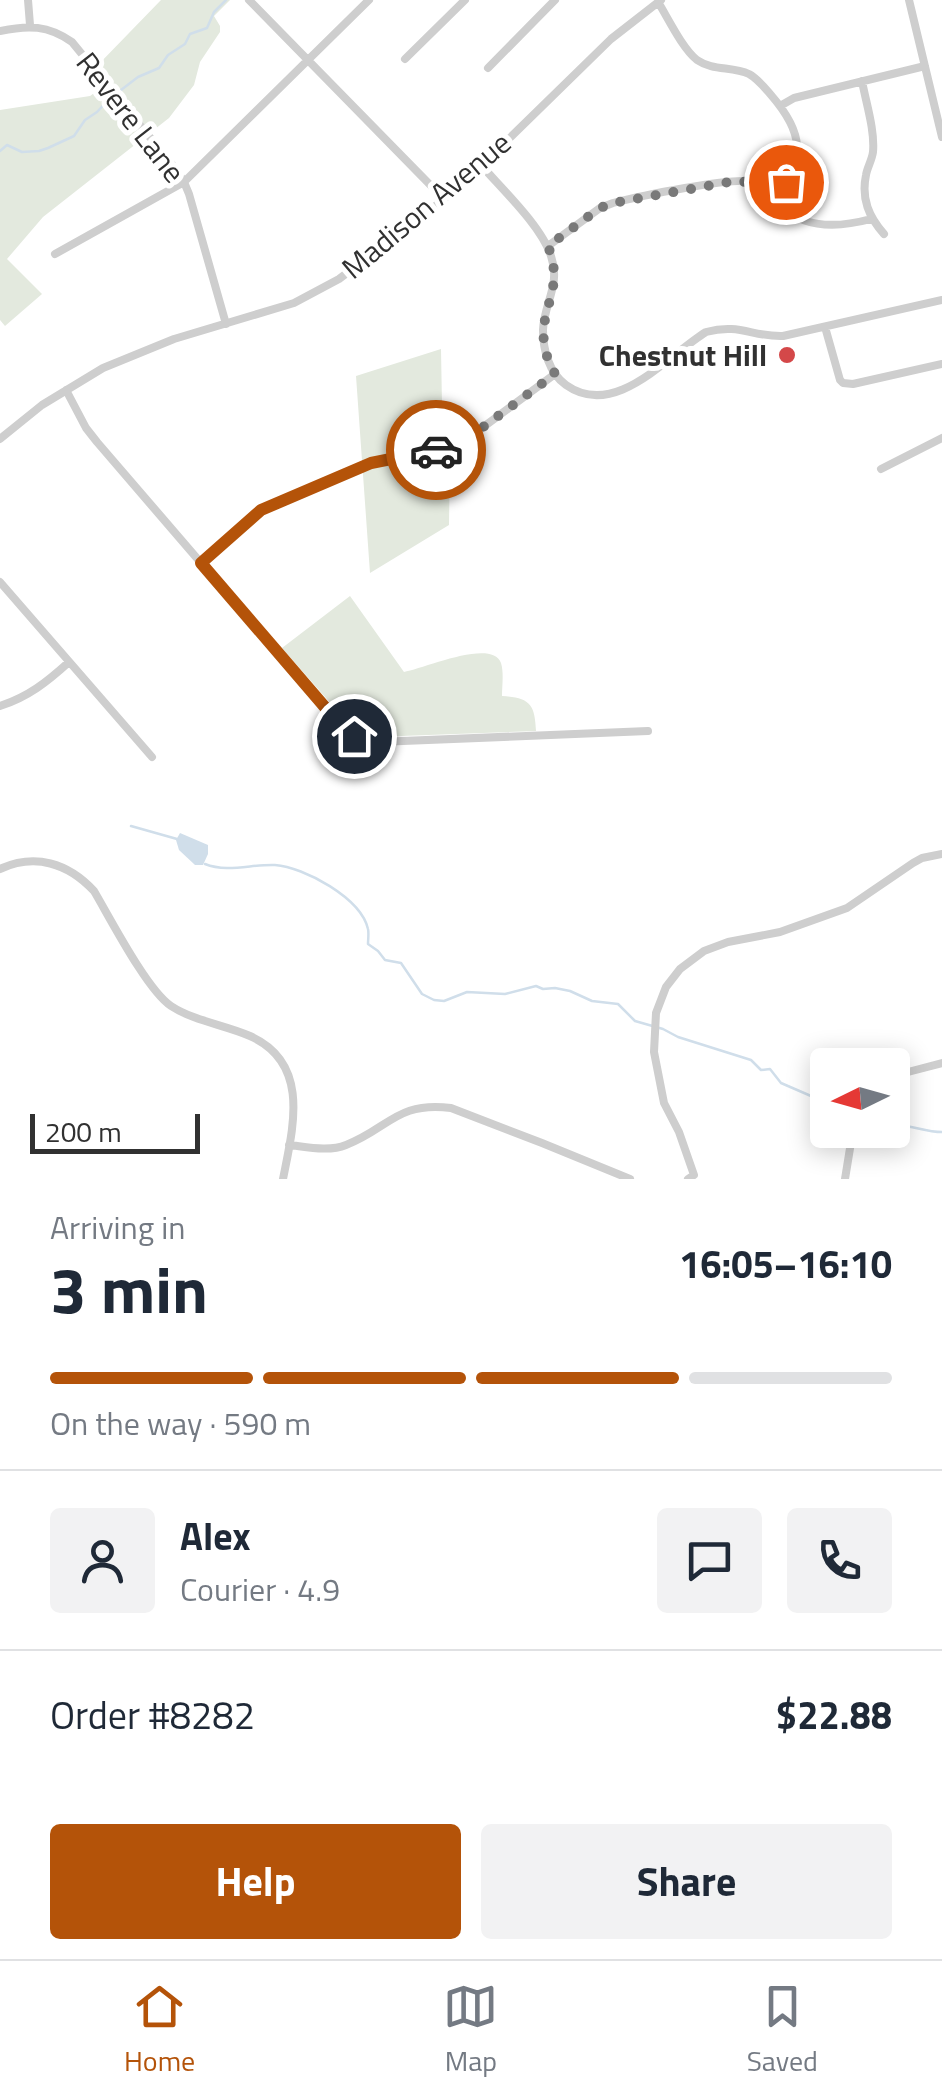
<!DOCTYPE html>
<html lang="en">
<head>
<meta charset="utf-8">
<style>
	:root { --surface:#fff; --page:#f2f2f3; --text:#1f2937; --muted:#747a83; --line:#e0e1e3; --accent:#b45309 }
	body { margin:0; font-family:"Titillium Web",sans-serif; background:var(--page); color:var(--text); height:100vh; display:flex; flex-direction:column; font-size:38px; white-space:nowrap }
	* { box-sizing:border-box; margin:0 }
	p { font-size:32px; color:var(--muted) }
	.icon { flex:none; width:55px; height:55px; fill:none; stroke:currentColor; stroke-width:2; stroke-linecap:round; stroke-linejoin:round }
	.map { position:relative; height:1179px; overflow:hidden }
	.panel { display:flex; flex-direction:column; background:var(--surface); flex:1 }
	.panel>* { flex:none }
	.needle { width:65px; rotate:265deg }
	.fabs { position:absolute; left:810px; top:1048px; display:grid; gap:20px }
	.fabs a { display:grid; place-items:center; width:100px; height:100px; border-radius:10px; background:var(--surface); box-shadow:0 5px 25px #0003; font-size:50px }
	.scale { position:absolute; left:30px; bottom:25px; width:170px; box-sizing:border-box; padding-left:10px; border:5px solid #313131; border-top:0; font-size:28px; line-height:35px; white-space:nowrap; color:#313131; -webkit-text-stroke:8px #fff; paint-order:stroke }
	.pin { position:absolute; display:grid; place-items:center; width:85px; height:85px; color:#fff; margin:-42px; border:5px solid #fff; border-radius:50%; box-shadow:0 2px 10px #0007 }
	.courier { position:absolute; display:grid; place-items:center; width:100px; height:100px; margin:-50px; border:8px solid #b45309; border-radius:50%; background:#fff; color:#222; box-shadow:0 2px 12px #0007 }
	.head em { font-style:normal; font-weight:700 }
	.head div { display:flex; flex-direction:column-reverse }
	.head { display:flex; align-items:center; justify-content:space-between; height:170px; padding:0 50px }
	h1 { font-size:65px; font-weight:700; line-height:75px }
	.bar { display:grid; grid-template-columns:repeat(4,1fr); gap:15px 10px; align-content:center; height:120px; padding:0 50px }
	.bar i { height:12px; border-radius:8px; background:var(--line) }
	.bar .selected { background:var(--accent) }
	.bar p { grid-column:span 4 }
	.line { display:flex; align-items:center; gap:25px; padding:0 50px; border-top:2px solid var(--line) }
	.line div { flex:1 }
	.round { display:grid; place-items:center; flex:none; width:105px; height:105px; border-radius:10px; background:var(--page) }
	.button { display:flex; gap:20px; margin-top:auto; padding:20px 50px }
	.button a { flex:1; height:115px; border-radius:10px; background:var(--accent); color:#fff; font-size:40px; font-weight:700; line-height:115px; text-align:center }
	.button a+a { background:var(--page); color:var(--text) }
	.dock { display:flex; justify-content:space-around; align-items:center; height:140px; border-top:2px solid var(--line); background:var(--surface); font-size:28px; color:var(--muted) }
	.dock a { display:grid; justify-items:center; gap:5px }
	.dock .selected { color:var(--accent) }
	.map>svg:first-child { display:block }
</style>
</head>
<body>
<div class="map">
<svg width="942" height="1179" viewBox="0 0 942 1179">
	<rect width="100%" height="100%" fill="#fff"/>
	<path fill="#e3e9de" d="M161,0H230L214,16L220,26V32L200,62L194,85L169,118L43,217L7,259L42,294L5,326L0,320V110L90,96L108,83L96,67Z
		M441,349L442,406L450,454L449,525L370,573L356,376Z
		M350,596L404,672C423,669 492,638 501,663C504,673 502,686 502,696C529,698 535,703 536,731L374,737L355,731L282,648Z"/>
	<path fill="#d0deea" d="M180,833L208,845V854L203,865H195L179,850L176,840Z"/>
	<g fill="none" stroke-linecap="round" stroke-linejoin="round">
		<path stroke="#d0deea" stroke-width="2.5" d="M121,90L138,77L159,68L168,55L185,44L190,34L207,28L214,12L226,0
			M0,151L7,145L22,152L39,151L48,148L74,136L85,120L97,112L109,99
			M131,826L177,839
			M205,864C227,873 252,864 275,865C304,867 361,898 368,929C369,933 368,940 368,944L378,951L385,960L401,963L422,994L434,1000L444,1001L467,992L505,994L536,986L543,989L555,988L570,991L592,1001L618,1004L635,1021L663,1029L678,1037L751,1060L761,1070L770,1069L781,1083L811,1096L828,1113
			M892,1125C910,1124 924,1132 942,1132"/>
		<path stroke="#cecece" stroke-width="8" d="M28,0L30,25
			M249,0L444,199
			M909,0L942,137
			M658,2C668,18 682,48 697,60C713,71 732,66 749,74C758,79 765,88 771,95C803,132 808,160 772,196
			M0,31C28,25 48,25 72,42L175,168L184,182L189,194L226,324
			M405,59L465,0
			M488,68L555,0
			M862,81C866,103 875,130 873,152C872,160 867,168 866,175C861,199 869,217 884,234
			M780,106L794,98L925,66
			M481,165C502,189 542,227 551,256C561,285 544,303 543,330C543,350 549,373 566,385C615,420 667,356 706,332C740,323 752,337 783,336L942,300
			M548,246L600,208L613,203C636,197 735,176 753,182C765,185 773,198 782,207C807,230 841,227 871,219
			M55,254L184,182L369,0
			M825,327L840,380L843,383L853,384L942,364
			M66,390L86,428L97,442L342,727L354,736L378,742L648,731
			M0,439L42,405L103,368L174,339L294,303L339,279L438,204L477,170L611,39L661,0
			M881,469L942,438
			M201,563L261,510L285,499L371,463L452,446L467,439L555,374
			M0,582L152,757
			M0,706C28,697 47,682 69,662
			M0,869C35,853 68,863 94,891C110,918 147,990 171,1006C194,1021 225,1025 250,1036C311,1063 293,1128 283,1179
			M892,1080L908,1072L942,1063
			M289,1145C307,1147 329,1152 346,1145C388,1129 397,1101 451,1108L542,1143L630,1179
			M688,1179L694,1175L679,1132L664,1103L654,1052L656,1013L666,987L680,969L704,951L728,942L780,932L847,908L913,863L922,858L942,854
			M845,1179L853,1130"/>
	</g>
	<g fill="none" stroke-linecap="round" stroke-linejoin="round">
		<path stroke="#797979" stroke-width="10" stroke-dasharray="0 18" d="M436,450L452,446L467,439L555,374C550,364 545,354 544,343C540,305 565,290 548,246L600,208L613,203L735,181L757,183L772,196L786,182"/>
		<path stroke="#b45309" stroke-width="12" d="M354,736L342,727L201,563L261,510L371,463L436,450"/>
	</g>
	<circle fill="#d44849" stroke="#fff" stroke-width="4" cx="787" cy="355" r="10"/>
	<g text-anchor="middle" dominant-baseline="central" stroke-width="10" stroke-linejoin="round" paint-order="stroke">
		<g font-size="30" fill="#313131" stroke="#fff">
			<text transform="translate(131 117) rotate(52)">Revere Lane</text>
			<text transform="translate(426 205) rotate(-40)">Madison Avenue</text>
		</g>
		<g font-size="30" font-weight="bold" fill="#313131" stroke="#fff" text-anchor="end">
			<text x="767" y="355">Chestnut Hill</text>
		</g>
	</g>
</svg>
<div class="fabs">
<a><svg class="needle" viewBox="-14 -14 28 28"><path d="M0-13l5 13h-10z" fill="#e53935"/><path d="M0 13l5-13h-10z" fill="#747a83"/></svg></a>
</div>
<div class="scale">200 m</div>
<div class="pin" style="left:786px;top:182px;background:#ea580c"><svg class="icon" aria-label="bag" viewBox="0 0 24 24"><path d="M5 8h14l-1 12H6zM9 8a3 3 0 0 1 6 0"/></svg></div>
<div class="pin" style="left:354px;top:736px;background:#1f2937"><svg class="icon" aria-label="home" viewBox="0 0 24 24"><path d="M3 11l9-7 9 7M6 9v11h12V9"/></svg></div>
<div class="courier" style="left:436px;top:450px"><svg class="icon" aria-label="car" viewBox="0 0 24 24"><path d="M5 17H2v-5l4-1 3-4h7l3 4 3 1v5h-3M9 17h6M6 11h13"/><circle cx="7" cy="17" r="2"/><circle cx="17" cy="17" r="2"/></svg></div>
</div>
<section class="panel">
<div class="head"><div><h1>3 min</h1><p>Arriving in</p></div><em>16:05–16:10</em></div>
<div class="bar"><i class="selected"></i><i class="selected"></i><i class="selected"></i><i></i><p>On the way · 590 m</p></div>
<div class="line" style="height:180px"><a class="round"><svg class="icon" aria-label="person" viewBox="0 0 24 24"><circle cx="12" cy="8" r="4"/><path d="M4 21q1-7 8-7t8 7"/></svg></a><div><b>Alex</b><p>Courier · 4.9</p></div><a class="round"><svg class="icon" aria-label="chat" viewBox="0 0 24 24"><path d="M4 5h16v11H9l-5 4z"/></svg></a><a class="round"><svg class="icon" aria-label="phone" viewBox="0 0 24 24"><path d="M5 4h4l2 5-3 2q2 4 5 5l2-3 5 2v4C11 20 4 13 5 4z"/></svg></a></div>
<div class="line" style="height:130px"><div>Order #8282</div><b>$22.88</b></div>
<div class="button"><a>Help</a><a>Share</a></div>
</section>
<nav class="dock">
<a class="selected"><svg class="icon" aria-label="home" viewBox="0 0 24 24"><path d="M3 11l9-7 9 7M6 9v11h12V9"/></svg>Home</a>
<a><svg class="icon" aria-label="map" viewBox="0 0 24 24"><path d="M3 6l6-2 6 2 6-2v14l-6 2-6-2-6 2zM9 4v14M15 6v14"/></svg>Map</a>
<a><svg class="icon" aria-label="saved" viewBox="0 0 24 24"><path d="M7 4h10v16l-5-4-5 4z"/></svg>Saved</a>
</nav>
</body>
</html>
